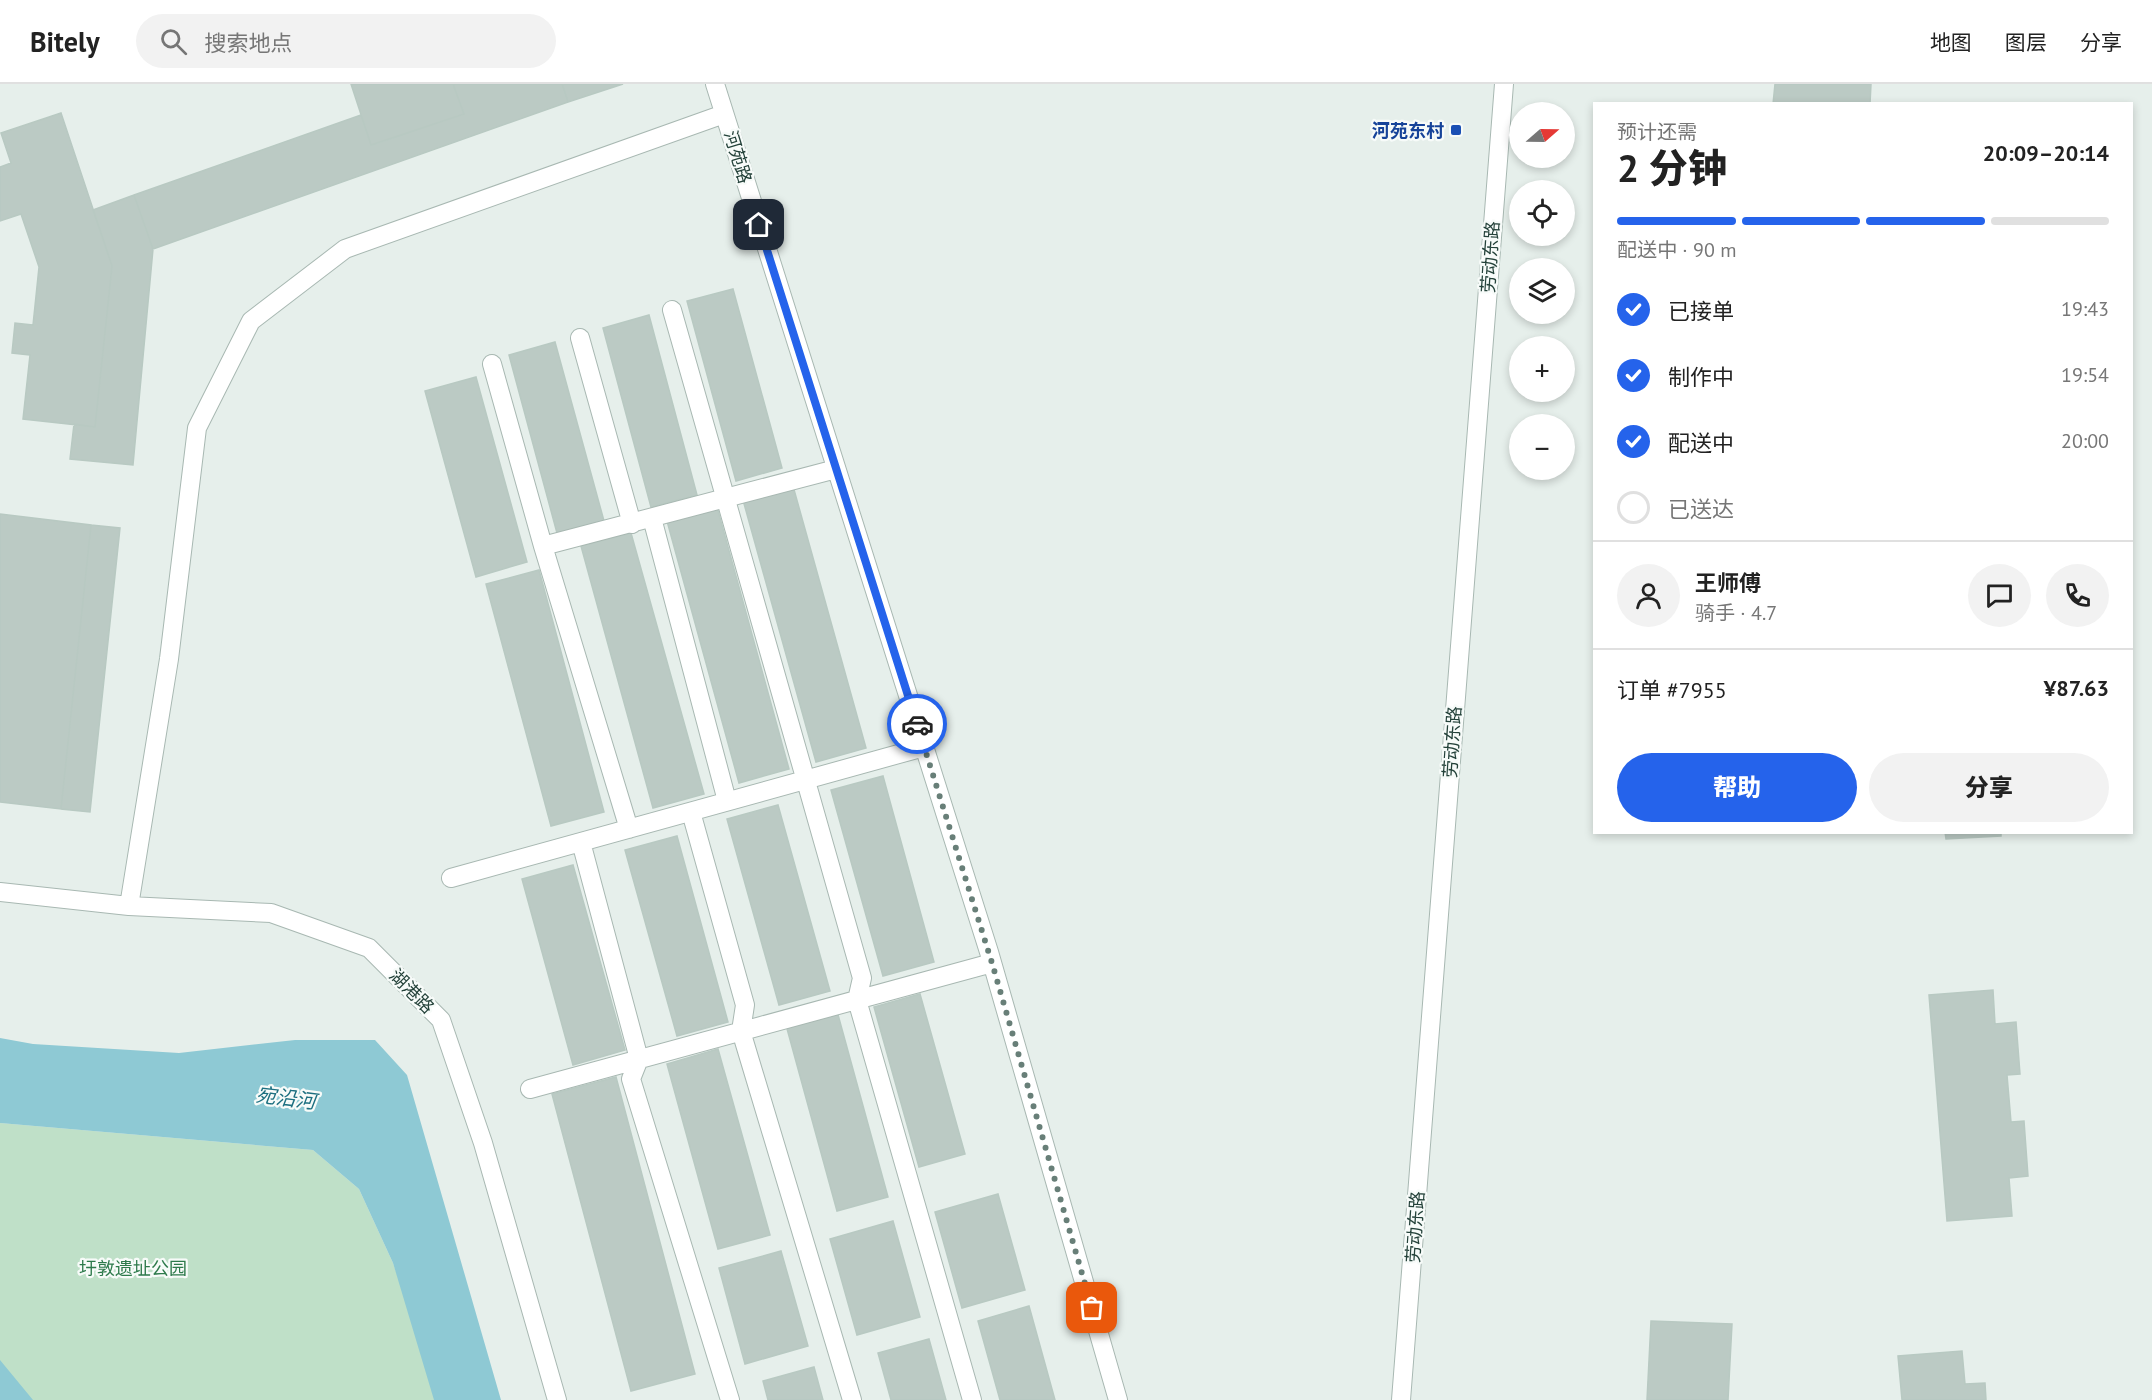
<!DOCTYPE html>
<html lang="zh">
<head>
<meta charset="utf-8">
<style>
	:root { --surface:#fff; --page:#f2f2f2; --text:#222; --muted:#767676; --line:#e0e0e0; --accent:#2563eb }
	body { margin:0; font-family:"PT Sans","Noto Sans SC",sans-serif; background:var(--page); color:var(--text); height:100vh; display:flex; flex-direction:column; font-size:22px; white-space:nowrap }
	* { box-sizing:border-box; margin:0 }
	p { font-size:20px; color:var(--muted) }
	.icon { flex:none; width:33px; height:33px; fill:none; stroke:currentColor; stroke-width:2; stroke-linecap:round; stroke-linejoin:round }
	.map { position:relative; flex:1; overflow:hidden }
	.details { position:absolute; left:1593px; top:18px; width:540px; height:732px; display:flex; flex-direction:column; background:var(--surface); border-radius:0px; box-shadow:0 3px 9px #0003 }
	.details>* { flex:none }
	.needle { width:39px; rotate:70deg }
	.controls { position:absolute; left:1509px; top:18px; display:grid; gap:12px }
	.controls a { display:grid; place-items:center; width:66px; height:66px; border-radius:50%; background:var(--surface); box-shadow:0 3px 9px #0003; font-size:30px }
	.pin { position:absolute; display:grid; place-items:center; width:51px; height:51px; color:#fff; margin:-26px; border-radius:12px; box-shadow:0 3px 9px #0006 }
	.courier { position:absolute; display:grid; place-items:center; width:60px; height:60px; margin:-30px; border:4px solid #2563eb; border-radius:50%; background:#fff; color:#222; box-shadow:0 2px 8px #0007 }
	.summary em { font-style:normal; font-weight:800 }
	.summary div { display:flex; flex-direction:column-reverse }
	.summary { display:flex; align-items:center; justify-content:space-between; height:102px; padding:0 24px }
	h1 { font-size:39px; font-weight:800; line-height:45px }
	.bar { display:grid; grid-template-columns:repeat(4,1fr); gap:9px 6px; align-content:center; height:72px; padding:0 24px }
	.bar i { height:8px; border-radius:4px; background:var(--line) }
	.bar .on { background:var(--accent) }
	.bar p { grid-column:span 4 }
	.line { display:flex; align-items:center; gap:15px; padding:0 24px; border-top:2px solid var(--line) }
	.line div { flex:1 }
	.round { display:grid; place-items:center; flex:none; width:63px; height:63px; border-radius:32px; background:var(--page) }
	ol { padding:0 24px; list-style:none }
	li { display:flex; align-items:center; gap:18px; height:66px }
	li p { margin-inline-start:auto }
	li .icon { padding:6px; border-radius:50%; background:var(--accent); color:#fff; stroke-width:4 }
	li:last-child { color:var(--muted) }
	li i { width:33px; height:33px; border:3px solid var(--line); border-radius:50% }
	.action { display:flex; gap:12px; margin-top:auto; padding:12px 24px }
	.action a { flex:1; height:69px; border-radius:36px; background:var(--accent); color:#fff; font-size:24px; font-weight:800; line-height:69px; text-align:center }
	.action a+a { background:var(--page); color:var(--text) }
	header { display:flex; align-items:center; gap:36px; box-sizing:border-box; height:84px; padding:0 30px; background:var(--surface); border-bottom:2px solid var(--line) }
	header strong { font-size:28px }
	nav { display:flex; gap:33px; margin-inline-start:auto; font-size:21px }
	.search { width:420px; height:54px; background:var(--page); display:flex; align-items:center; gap:15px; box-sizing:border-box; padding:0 21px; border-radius:33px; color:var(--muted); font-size:22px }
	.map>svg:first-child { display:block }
</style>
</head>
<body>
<header>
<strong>Bitely</strong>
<div class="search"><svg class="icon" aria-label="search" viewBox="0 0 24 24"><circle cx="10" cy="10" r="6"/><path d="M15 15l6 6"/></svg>搜索地点</div>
<nav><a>地图</a><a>图层</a><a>分享</a></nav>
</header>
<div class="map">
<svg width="2152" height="1316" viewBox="0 0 2152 1316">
	<rect width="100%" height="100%" fill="#e6efeb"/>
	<path fill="#bfe0c8" d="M0,1039L313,1066L359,1105L393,1179L441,1316H0Z"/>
	<path fill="#8ec9d4" d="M0,954L33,960L179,969L295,956H375L407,991L501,1316H434L393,1179L359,1105L313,1066L0,1039Z
		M0,1276L33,1316H0Z"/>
	<path fill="#bbcac4" stroke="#b8c9c2" stroke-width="1.5" d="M351,0H453L464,30L371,61Z
		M453,0H562L568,18L153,165L134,111L361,31L371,61L464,30Z
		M562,0H623L568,18Z
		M1775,0H1871L1870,20H1773Z
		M61,29L112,182L95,343L23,335L30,271L12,269L15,239L33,241L39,183L21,130L0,137V83L11,79L1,49Z
		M134,111L153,165L133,381L70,375L74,340L95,343L112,182L93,126Z
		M733,205L782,384L736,397L687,217Z
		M649,231L697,411L651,423L603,244Z
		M555,258L604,437L557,449L509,271Z
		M476,293L527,478L476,493L425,307Z
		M793,402L866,664L816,678L743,416Z
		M717,423L789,685L739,699L667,437Z
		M0,430L91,441L61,725L0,718Z
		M91,441L120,444L90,728L61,725Z
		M631,449L704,710L653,724L581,462Z
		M539,486L604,728L551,742L486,500Z
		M883,692L934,878L883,892L831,706Z
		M778,721L830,907L779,921L727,735Z
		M1945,748H2001V752L1946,755Z
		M677,752L728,938L677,952L625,766Z
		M573,781L625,966L573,981L522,795Z
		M1993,906L1995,940L2016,938L2020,990L2007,991L2011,1038L2024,1037L2028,1092L2009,1094L2012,1132L1947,1137L1929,911Z
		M920,910L965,1070L919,1083L874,923Z
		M837,927L888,1113L837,1127L786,941Z
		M718,965L770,1151L718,1165L667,980Z
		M616,993L695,1290L631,1307L552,1010Z
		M998,1110L1025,1206L962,1224L935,1128Z
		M893,1137L920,1233L857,1251L830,1155Z
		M781,1167L808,1262L745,1280L719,1184Z
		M1029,1222L1055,1316H1000L978,1237Z
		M1651,1237L1732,1240L1728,1316H1647Z
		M929,1255L946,1316H891L878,1269Z
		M1962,1267L1965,1300L1985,1299L1986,1316H1902L1898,1272Z
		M814,1283L823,1316H768L763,1297Z"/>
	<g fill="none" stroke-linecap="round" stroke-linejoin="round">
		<defs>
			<path id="minor" d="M715,0L989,868L1118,1316
				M672,226L862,894L857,916L972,1316
				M580,254L632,440
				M492,280L543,462L629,745
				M652,434L727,717
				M543,462L836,385
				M691,728L745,921L741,947L852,1316
				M581,758L639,975L631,995L730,1316
				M451,794L924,663
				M0,808L129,822L271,829L369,864L441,936L483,1059L557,1316
				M129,822L169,575L197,344L251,237L345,165L724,30
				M530,1005L992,879
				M1401,1316L1504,0"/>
		</defs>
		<use href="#minor" stroke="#a8b8b2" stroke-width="20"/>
		<use href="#minor" stroke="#fff" stroke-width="18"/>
	</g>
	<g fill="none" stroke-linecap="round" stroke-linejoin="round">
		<path stroke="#687f78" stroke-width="6" stroke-dasharray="0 10.8" d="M917,640L992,879L1092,1224"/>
		<path stroke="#2563eb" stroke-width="8" d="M759,141L917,640"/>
	</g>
	<rect fill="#1a4fb4" stroke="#f7fbf9" stroke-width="2" x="1450" y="40" width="12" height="12" rx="3"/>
	<g text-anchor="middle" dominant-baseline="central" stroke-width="4.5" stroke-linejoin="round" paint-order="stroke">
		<g font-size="18" font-weight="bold" fill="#164399" stroke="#f7fbf9" text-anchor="end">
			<text x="1444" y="46">河苑东村</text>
		</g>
		<g font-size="18" fill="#24423a" stroke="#f7fbf9">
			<text transform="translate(738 73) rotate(73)">河苑路</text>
			<text transform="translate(1490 173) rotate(-86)">劳动东路</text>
			<text transform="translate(1452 658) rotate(-86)">劳动东路</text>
			<text transform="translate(412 907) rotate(45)">湖港路</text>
			<text transform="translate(1415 1143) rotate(-86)">劳动东路</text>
		</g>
		<g font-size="18" fill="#2d7a4b" stroke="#f7fbf9">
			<text x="133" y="1184">圩敦遗址公园</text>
		</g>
		<g font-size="20" font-style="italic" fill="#1c6f80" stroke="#f7fbf9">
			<text transform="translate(286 1014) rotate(7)">宛沿河</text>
		</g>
	</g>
</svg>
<div class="controls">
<a><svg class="needle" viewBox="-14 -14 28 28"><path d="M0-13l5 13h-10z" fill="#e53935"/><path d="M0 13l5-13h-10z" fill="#767676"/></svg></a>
<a><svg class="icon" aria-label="locate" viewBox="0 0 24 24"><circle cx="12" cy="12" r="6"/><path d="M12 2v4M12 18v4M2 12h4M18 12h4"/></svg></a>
<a><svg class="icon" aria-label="layers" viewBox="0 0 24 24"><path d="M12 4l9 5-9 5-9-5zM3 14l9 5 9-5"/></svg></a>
<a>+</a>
<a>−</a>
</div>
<div class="pin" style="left:1092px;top:1224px;background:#ea580c"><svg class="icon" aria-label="bag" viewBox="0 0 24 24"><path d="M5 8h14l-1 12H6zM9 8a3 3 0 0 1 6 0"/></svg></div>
<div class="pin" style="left:759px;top:141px;background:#1f2937"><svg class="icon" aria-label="home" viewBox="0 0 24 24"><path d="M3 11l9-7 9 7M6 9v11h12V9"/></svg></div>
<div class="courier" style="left:917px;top:640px"><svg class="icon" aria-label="car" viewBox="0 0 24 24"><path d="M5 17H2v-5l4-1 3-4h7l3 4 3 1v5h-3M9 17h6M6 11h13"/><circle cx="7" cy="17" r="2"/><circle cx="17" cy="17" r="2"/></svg></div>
<section class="details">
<div class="summary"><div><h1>2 分钟</h1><p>预计还需</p></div><em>20:09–20:14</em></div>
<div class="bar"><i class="on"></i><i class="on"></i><i class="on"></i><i></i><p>配送中 · 90 m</p></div>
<ol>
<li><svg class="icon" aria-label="check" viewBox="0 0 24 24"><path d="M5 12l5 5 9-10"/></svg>已接单<p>19:43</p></li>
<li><svg class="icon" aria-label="check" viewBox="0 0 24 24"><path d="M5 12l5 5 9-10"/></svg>制作中<p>19:54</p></li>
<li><svg class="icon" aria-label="check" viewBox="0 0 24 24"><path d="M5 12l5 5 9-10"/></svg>配送中<p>20:00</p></li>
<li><i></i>已送达</li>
</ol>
<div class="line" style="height:108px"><a class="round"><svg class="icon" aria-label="person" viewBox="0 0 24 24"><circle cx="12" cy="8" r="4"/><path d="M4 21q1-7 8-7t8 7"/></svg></a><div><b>王师傅</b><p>骑手 · 4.7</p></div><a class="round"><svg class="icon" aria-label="chat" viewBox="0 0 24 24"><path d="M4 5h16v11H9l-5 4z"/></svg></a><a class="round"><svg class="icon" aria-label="phone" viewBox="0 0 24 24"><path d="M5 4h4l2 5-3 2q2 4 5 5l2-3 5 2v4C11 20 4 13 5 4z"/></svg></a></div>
<div class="line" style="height:78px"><div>订单 #7955</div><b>¥87.63</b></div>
<div class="action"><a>帮助</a><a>分享</a></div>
</section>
</div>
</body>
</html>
